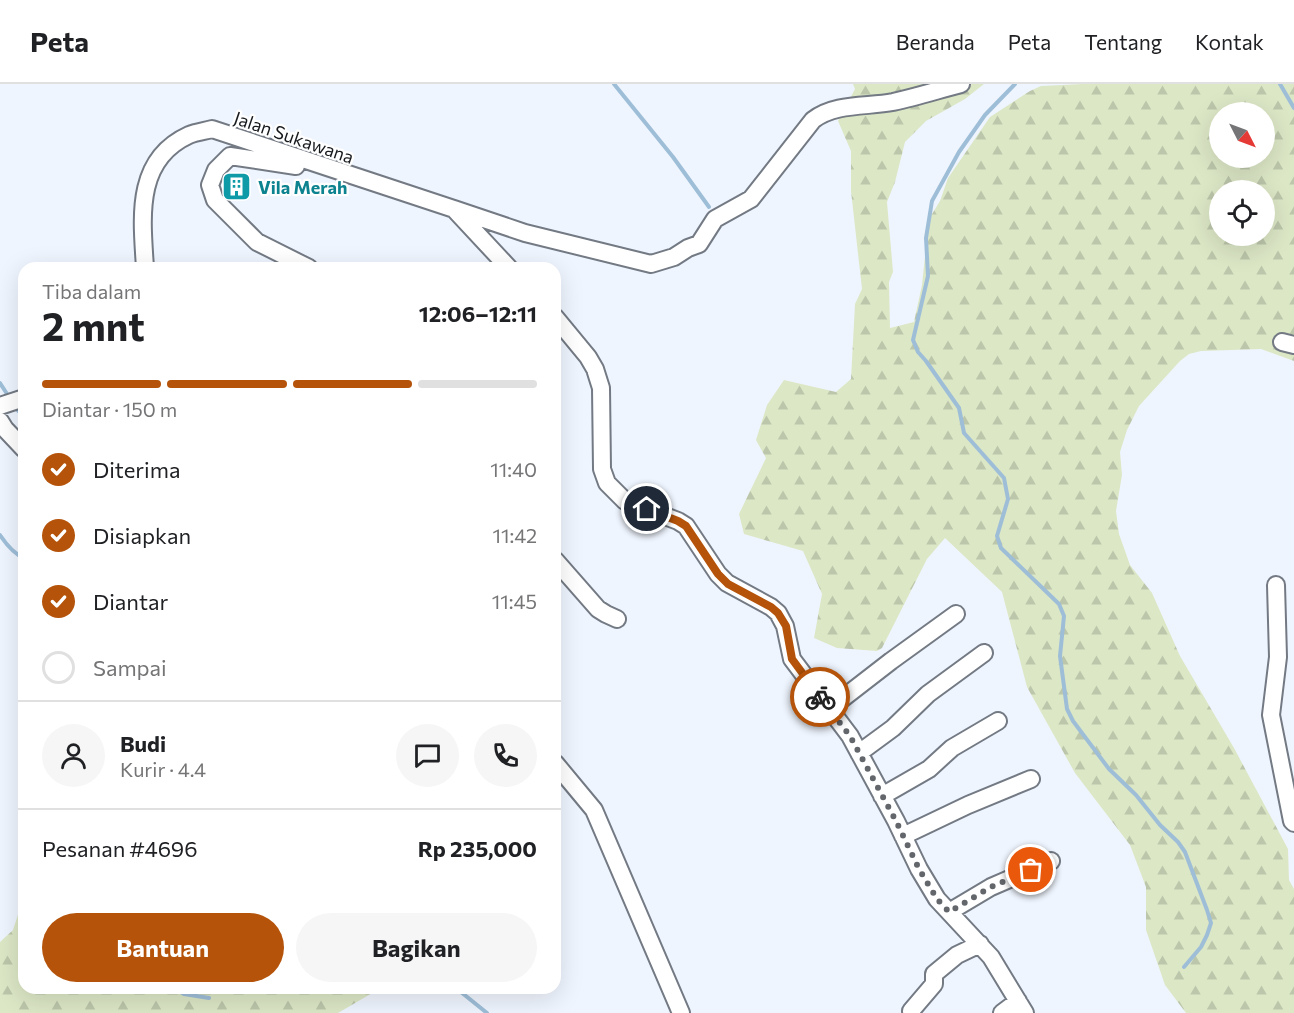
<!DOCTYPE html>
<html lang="id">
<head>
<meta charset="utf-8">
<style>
	:root { --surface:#fff; --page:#f6f6f6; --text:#202124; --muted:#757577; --line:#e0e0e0; --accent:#b45309 }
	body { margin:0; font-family:Commissioner,sans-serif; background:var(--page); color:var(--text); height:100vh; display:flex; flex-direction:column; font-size:22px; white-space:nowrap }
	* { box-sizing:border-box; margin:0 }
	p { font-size:20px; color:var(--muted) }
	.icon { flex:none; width:33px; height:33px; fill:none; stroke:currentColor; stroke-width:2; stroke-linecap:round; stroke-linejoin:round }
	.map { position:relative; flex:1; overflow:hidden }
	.drawer { position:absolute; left:18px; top:178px; width:543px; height:732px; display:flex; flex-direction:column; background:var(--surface); border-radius:18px; box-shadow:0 6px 24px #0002 }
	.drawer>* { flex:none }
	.needle { width:39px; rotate:132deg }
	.buttons { position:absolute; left:1209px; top:18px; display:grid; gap:12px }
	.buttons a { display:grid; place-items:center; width:66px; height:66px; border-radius:50%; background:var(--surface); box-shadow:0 6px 24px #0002; font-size:30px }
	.pin { position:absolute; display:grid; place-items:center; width:51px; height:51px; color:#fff; margin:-26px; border:3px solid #fff; border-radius:50%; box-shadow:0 2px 6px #0007 }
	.courier { position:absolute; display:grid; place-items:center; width:60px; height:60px; margin:-30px; border:4px solid #b45309; border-radius:50%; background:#fff; color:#222; box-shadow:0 2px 8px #0007 }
	.head em { font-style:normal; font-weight:700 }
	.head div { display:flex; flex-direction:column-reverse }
	.head { display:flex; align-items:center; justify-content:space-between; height:102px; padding:0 24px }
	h1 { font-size:39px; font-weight:700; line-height:45px }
	.bar { display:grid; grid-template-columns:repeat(4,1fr); gap:9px 6px; align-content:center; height:72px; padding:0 24px }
	.bar i { height:8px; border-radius:4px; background:var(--line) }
	.bar .selected { background:var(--accent) }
	.bar p { grid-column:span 4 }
	.line { display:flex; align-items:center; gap:15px; padding:0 24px; border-top:2px solid var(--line) }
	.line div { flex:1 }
	.round { display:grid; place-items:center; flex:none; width:63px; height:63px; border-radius:32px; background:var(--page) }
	ol { padding:0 24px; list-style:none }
	li { display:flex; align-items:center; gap:18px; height:66px }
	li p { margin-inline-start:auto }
	li .icon { padding:6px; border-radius:50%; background:var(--accent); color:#fff; stroke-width:4 }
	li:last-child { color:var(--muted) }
	li i { width:33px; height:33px; border:3px solid var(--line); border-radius:50% }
	.action { display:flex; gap:12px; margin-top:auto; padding:12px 24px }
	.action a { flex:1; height:69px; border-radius:36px; background:var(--accent); color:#fff; font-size:24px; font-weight:700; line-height:69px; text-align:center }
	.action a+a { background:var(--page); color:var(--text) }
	header { display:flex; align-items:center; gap:36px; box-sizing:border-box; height:84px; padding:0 30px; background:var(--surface); border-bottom:2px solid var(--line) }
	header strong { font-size:28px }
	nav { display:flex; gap:33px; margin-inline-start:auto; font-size:21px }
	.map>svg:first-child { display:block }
</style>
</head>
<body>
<header>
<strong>Peta</strong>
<nav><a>Beranda</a><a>Peta</a><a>Tentang</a><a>Kontak</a></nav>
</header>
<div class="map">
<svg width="1294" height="929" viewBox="0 0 1294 929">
	<defs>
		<pattern id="forest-firs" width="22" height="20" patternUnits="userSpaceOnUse" patternTransform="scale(1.5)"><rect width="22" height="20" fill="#dce7c6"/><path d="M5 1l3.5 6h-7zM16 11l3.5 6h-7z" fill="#bcc6aa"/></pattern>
	</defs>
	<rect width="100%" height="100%" fill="#eff5fe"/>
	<path fill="url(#forest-firs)" fill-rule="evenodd" d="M853,0H984L965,15L926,37L905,58L895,98L887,118L893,188L889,198L890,244L914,238L922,201L929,135L940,117L948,94L990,33L1030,7L1041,2L1082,0H1294V277L1261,265L1201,267L1189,270L1180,277L1139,322L1127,346L1120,368L1122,391L1116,427L1119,450L1130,481L1152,509L1180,572L1234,664L1288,765L1289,796L1294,805V929H1186L1165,901L1146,846V803L1130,761L1075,689L1027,603L1002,508L945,454L927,475L882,564L877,567L837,564L814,554L822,510L803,467L744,450L739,430L766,374L756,356L767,321L784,296L836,308L851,295L855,220L862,205L851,107V67L838,37L855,5ZM1220,28H1264V74H1220ZM1220,106H1264V152H1220Z
		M24,812V904L379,905L338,929H0V858L13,846Z"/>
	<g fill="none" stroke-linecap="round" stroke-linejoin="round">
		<path stroke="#9ebed8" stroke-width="4" d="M614,0L673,73L709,123
			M1015,0L985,31L959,68L932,117L926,154L928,192L913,256L918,268L926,277L959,324L964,349L1004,394L1008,415L997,452L1001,464L1059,520L1064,532L1060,572L1067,625L1073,637L1109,685L1136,711L1160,741L1178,758L1185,768L1207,826L1211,839L1207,851L1201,863L1184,883
			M1280,0L1294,24
			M0,299L9,313
			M14,323L24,332
			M0,451C6,460 14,470 24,474
			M174,904L184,910L209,914
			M456,904L487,929"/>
		<defs>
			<path id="minor" d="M296,82L230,72L216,86L210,101L215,116L257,158L309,184
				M454,125L525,149L651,180L674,173L688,164L699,160L715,135L751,115L813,36C835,19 867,23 893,18C916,13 938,6 961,0
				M145,184C142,135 134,76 189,51C196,48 205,47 212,45L454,125L509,184
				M555,233L588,273L595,285L601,304L602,385L607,399L625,417L678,437L686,442L718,490L727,499L771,523L778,529L785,542L792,575L850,652L896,737L919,785L937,815L991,873L1025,929
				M1282,258L1294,261
				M0,322L24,314
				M0,337L5,345L24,365
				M555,476L598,525L606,530L617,535
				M1276,501L1278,573L1271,631L1292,737L1294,739
				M829,625L891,577L956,530
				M859,669L893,644L928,610L984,569
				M555,679L594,726L681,929
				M882,712L929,685L952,664L998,637
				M903,752L968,721L1031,695
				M949,828L991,803L1051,777
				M911,927L934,900V890L957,871L980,860
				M1002,929L1018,917"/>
		</defs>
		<use href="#minor" stroke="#737a84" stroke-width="20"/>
		<use href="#minor" stroke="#fff" stroke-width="16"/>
	</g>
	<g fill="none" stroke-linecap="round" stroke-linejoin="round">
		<path stroke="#63676c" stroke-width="6" stroke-dasharray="0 10.8" d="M820,613L850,652L896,737L919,785L937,815L949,828L991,803L1031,786"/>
		<path stroke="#b45309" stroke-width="8" d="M647,425L678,437L686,442L718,490L728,500L771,523L778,529L786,542L792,575L820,613"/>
	</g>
	<defs>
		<symbol id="building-square" viewBox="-11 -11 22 22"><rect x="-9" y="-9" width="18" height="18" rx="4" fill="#0f9aa8" stroke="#fff"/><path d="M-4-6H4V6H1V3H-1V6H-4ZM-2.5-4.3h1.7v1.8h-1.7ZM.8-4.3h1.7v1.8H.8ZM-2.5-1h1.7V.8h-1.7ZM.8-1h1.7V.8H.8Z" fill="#fff"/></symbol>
	</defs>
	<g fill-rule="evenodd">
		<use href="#building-square" x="220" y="86" width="33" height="33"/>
	</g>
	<g text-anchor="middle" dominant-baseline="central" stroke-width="4.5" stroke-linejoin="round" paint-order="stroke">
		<g font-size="18" fill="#171a1d" stroke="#fff">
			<text transform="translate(294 53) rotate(19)">Jalan Sukawana</text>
		</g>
		<g font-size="18" font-weight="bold" fill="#0d838f" stroke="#fff" text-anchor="start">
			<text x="258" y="103">Vila Merah</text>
		</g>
	</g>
</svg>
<div class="buttons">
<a><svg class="needle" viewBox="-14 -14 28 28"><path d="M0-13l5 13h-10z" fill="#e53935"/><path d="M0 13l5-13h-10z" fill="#757577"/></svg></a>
<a><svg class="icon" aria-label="locate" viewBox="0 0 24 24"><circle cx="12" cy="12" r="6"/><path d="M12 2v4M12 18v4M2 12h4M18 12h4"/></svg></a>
</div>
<div class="pin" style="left:1031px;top:786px;background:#ea580c"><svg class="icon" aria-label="bag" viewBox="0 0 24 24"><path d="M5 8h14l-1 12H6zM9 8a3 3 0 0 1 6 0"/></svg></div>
<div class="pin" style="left:647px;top:425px;background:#1f2937"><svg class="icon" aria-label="home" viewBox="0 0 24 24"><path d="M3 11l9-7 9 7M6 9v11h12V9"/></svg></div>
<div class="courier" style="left:820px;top:613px"><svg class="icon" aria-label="bike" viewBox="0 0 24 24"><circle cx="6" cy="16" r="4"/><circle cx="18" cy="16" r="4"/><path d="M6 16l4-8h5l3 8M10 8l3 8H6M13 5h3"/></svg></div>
<section class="drawer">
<div class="head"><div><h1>2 mnt</h1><p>Tiba dalam</p></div><em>12:06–12:11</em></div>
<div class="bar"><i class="selected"></i><i class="selected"></i><i class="selected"></i><i></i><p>Diantar · 150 m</p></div>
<ol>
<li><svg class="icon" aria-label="check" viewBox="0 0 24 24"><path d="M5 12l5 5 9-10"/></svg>Diterima<p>11:40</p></li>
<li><svg class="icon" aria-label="check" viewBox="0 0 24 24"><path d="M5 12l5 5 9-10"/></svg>Disiapkan<p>11:42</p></li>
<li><svg class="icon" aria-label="check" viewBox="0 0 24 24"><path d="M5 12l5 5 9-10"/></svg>Diantar<p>11:45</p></li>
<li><i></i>Sampai</li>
</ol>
<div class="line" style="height:108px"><a class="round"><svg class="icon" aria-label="person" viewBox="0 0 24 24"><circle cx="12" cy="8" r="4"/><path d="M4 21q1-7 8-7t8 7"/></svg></a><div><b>Budi</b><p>Kurir · 4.4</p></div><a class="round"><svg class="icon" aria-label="chat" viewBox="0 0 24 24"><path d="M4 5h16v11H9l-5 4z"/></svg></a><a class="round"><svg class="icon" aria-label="phone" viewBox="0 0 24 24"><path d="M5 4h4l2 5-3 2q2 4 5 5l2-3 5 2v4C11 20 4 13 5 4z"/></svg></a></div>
<div class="line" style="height:78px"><div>Pesanan #4696</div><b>Rp 235,000</b></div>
<div class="action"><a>Bantuan</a><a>Bagikan</a></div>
</section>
</div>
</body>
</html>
